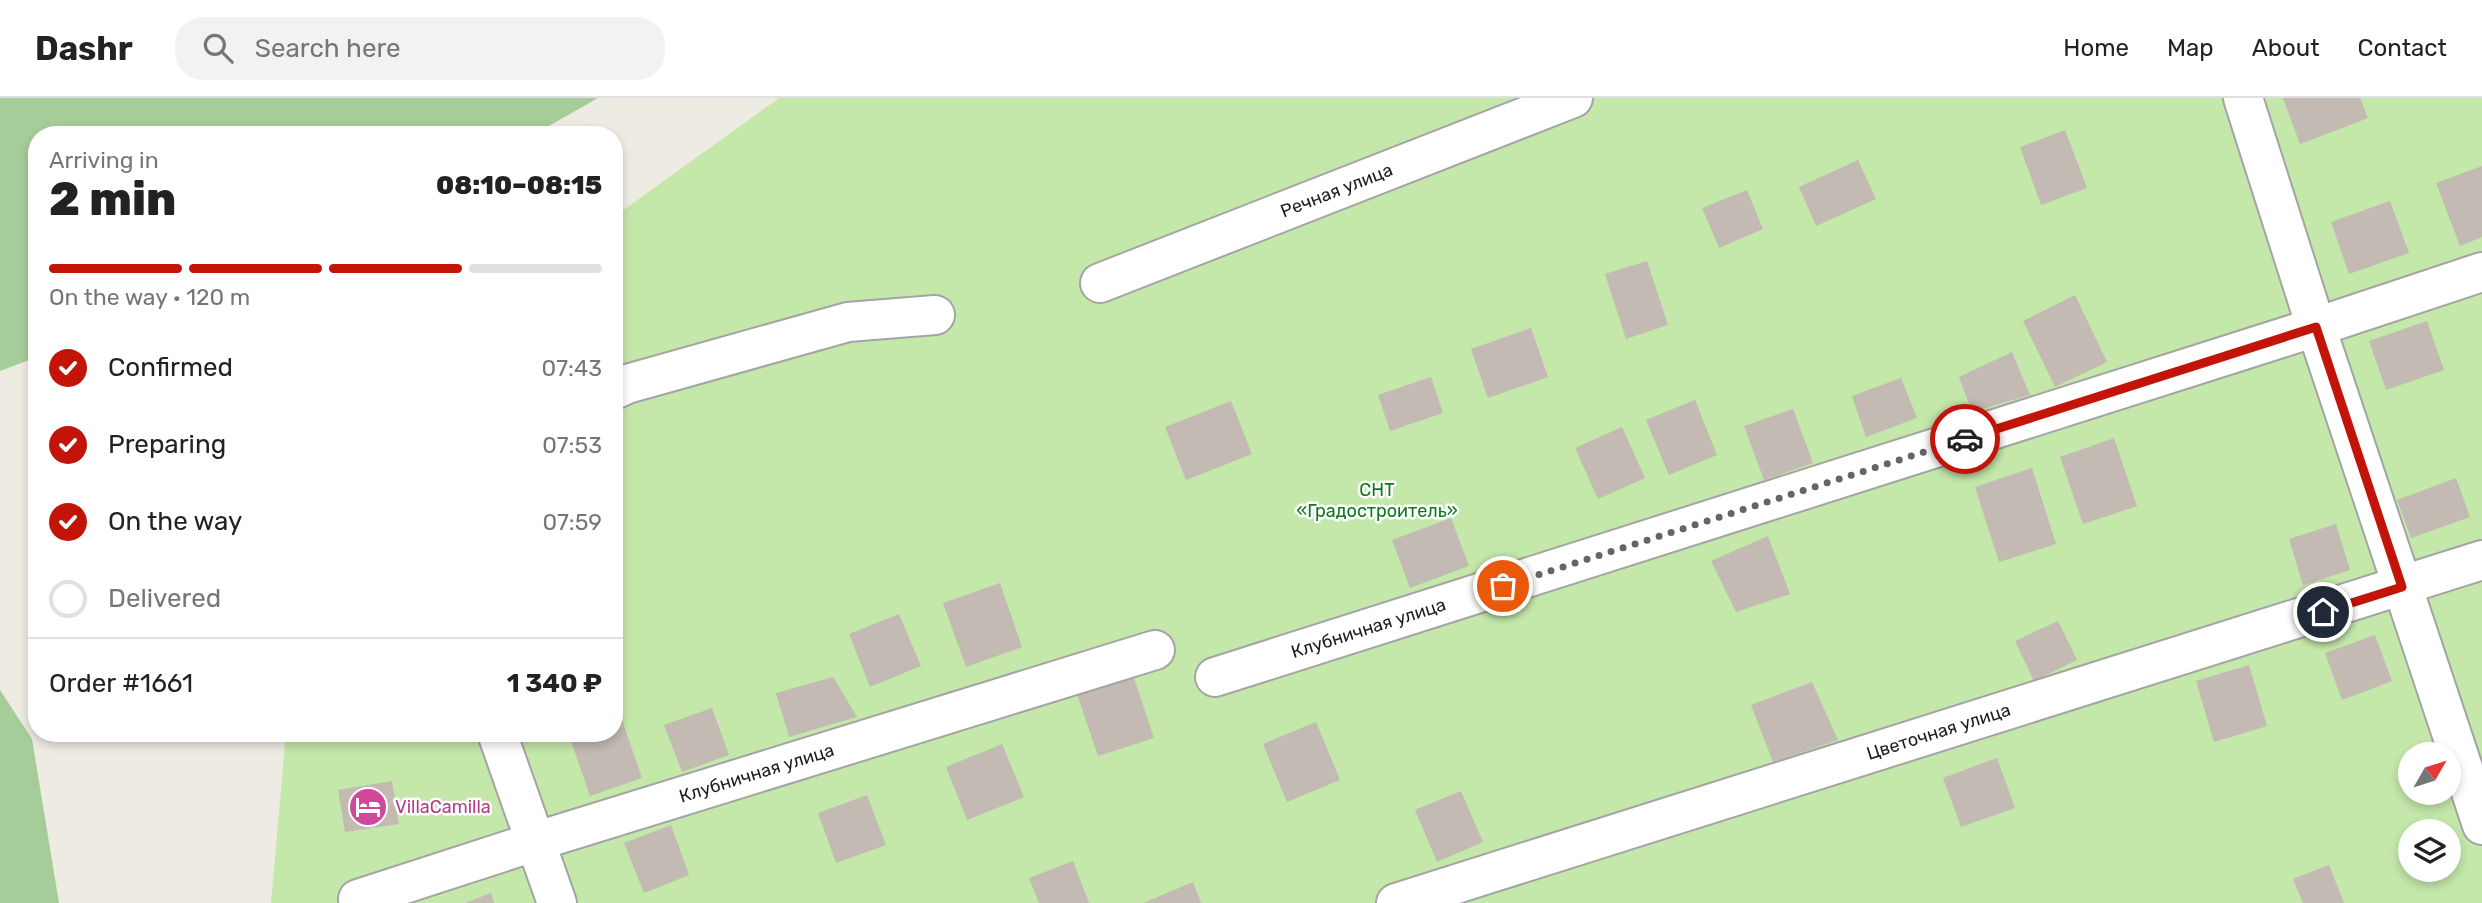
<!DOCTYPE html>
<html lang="en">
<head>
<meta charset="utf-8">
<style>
	:root { --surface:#fff; --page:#f2f2f2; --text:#222; --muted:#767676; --line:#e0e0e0; --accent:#c21408 }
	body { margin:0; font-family:Rubik,sans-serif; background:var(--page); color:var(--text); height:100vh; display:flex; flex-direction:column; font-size:26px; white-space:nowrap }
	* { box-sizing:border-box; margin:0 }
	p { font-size:23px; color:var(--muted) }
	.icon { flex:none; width:38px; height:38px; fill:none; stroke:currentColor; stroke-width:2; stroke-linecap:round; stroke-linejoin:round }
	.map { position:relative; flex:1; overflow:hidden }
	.drawer { position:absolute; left:28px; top:28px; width:595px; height:616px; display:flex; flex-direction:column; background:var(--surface); border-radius:28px; box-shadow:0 4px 10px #0003 }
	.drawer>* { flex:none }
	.needle { width:46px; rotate:51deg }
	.buttons { position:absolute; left:2398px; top:644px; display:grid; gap:14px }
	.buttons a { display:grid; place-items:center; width:63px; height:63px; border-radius:50%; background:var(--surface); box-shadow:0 4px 10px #0003; font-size:35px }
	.pin { position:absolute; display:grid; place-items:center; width:60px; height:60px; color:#fff; margin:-30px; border:4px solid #fff; border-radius:50%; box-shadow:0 2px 7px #0007 }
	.courier { position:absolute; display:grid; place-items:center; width:70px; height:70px; margin:-35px; border:5px solid #c21408; border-radius:50%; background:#fff; color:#222; box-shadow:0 2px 9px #0007 }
	.summary em { font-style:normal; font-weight:800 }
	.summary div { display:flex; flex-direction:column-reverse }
	.summary { display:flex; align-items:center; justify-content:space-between; height:119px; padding:0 21px }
	h1 { font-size:46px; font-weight:800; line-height:52px }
	.bar { display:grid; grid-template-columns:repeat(4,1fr); gap:10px 7px; align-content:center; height:84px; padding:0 21px }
	.bar i { height:9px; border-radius:5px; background:var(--line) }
	.bar .current { background:var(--accent) }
	.bar p { grid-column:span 4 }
	.line { display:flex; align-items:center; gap:18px; padding:0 21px; border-top:2px solid var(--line) }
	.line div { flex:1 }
	ol { padding:0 21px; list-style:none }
	li { display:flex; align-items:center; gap:21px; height:77px }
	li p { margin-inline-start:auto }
	li .icon { padding:7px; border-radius:50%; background:var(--accent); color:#fff; stroke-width:4 }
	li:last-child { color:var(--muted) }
	li i { width:38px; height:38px; border:4px solid var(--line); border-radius:50% }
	header { display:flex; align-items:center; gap:42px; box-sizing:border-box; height:98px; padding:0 35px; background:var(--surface); border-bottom:2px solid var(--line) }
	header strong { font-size:33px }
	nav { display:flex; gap:38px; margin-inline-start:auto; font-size:24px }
	.search { width:490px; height:63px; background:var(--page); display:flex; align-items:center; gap:18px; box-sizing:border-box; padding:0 24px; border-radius:28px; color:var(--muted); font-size:26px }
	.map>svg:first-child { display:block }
</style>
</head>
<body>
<header>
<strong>Dashr</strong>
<div class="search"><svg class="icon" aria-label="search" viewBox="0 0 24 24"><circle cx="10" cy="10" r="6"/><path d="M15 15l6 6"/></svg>Search here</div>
<nav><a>Home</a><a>Map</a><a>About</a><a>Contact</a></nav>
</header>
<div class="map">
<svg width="2482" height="805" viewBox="0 0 2482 805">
	<rect width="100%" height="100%" fill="#eeebe3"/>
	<path fill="#c4e7aa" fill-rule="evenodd" d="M779,0H2482V805H271L286,635H614V119ZM2410,656H2448V695H2410ZM2410,733H2448V772H2410Z"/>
	<path fill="#a5cc99" d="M0,0H598L533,37H37V259L0,273Z
		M0,592L32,641L59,805H0Z"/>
	<path fill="#c2bab3" d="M2283,0H2360L2368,20L2300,46Z
		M2065,32L2087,90L2041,107L2020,49Z
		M1858,62L1876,101L1816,128L1799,89Z
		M2482,68V139L2460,148L2436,85Z
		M1747,92L1763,131L1719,150L1702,110Z
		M2390,103L2409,155L2349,176L2331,124Z
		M1647,163L1668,227L1626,241L1605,176Z
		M2075,197L2107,264L2055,289L2023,223Z
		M2427,223L2444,272L2386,292L2369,243Z
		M1531,230L1548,279L1488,300L1471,251Z
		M2012,254L2030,297L1972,314L1959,279Z
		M1431,279L1443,315L1390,333L1378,297Z
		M1901,280L1917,320L1866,339L1852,298Z
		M1695,302L1717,357L1669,377L1646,322Z
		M1231,303L1252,356L1186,382L1165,329Z
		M1793,311L1813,365L1764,382L1744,328Z
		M1622,329L1645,380L1598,401L1575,350Z
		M2114,340L2137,408L2083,426L2060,359Z
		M2032,370L2056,446L1999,464L1975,389Z
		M2456,380L2470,419L2411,440L2397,402Z
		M1451,420L1469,468L1410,490L1392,442Z
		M2336,426L2350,472L2303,487L2289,441Z
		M1768,438L1790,496L1736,514L1711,463Z
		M1000,485L1022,549L966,569L943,505Z
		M899,516L921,568L870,589L849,536Z
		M2058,523L2077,562L2034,583L2015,543Z
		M2375,537L2392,583L2342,602L2325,555Z
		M2249,567L2267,628L2214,644L2196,583Z
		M1133,577L1154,640L1098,658L1077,596Z
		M833,579L857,619L789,639L776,595Z
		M1812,584L1838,642L1773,664L1751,607Z
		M712,610L729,657L682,674L664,627Z
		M621,619L642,680L590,698L569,637L614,635V621Z
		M1316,624L1340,682L1287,704L1263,646Z
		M1002,646L1024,699L967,722L946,669Z
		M1997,660L2015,710L1961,729L1943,680Z
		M392,683L399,726L345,734L338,692Z
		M1461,693L1483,744L1437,764L1415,712Z
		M867,697L886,747L836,765L818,715Z
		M671,727L689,777L644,795L624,745Z
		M1073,763L1089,805H1039L1029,780Z
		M2329,767L2344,805H2303L2293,781Z
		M1193,784L1201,805H1143Z
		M491,795L494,805H465Z"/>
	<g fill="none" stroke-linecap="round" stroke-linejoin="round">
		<defs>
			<g id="minor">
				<path d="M2243,0L2316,229L2482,727"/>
				<path id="s1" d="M1100,185L1573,0"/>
				<path d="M614,292L627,286L848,224L935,217"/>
				<path id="s2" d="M1215,579L2316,229L2482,174"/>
				<path d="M497,635L557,805"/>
				<path id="s3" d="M358,801L537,743L1155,552"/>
				<path id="s4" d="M1396,805L2482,462"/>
			</g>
		</defs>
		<use href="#minor" stroke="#a4a4a4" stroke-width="42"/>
		<use href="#minor" stroke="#fff" stroke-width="38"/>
	</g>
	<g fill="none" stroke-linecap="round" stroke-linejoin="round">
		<path stroke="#666562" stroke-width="7" stroke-dasharray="0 12.6" d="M1503,488L1965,341"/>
		<path stroke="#c21408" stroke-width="9" d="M1965,341L2316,229L2402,489L2323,514"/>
	</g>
	<defs>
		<symbol id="hotel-disc" viewBox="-11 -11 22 22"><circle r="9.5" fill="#d1479c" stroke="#fff"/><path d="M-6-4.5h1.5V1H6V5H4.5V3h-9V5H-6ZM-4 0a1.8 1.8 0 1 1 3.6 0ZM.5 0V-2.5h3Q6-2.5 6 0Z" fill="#fff"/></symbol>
	</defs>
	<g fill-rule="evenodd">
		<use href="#hotel-disc" x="346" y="687" width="44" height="44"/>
	</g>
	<g text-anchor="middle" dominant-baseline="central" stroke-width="5" stroke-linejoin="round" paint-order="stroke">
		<g font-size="18" fill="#1d1d1d" stroke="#fff">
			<text stroke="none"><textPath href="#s1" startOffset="254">Речная улица</textPath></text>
			<text stroke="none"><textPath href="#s2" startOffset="161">Клубничная улица</textPath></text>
			<text stroke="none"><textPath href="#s4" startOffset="569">Цветочная улица</textPath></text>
			<text stroke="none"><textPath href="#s3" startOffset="418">Клубничная улица</textPath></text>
		</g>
		<g font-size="18" fill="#0f771f" stroke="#fff">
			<text x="1377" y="392">СНТ<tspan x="1377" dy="21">«Градостроитель»</tspan></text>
		</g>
		<g font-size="18" fill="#b23c85" stroke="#fff" text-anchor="start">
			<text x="395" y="709">VillaCamilla</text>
		</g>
	</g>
</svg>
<div class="buttons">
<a><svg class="needle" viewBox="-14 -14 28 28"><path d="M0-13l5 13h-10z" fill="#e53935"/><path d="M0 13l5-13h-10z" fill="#767676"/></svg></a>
<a><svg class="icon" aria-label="layers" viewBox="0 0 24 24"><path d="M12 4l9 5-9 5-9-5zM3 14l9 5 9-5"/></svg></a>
</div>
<div class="pin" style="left:1503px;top:488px;background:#ea580c"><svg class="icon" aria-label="bag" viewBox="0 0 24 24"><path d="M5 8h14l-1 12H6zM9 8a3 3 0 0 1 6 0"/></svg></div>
<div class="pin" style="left:2323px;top:514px;background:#1f2937"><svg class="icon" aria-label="home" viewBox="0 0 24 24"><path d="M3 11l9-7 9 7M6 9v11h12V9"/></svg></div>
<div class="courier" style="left:1965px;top:341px"><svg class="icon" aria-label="car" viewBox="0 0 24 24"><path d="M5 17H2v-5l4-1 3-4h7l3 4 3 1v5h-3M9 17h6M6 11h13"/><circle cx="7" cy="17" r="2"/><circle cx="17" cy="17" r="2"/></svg></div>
<section class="drawer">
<div class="summary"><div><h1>2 min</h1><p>Arriving in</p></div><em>08:10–08:15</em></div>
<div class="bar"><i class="current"></i><i class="current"></i><i class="current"></i><i></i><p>On the way · 120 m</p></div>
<ol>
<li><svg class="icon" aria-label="check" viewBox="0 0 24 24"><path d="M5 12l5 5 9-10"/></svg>Confirmed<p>07:43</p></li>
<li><svg class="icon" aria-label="check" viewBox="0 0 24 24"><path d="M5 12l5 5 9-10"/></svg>Preparing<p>07:53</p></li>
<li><svg class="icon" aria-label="check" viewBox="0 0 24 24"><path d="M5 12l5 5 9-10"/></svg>On the way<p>07:59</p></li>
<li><i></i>Delivered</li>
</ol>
<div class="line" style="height:91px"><div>Order #1661</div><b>1 340 ₽</b></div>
</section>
</div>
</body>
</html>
